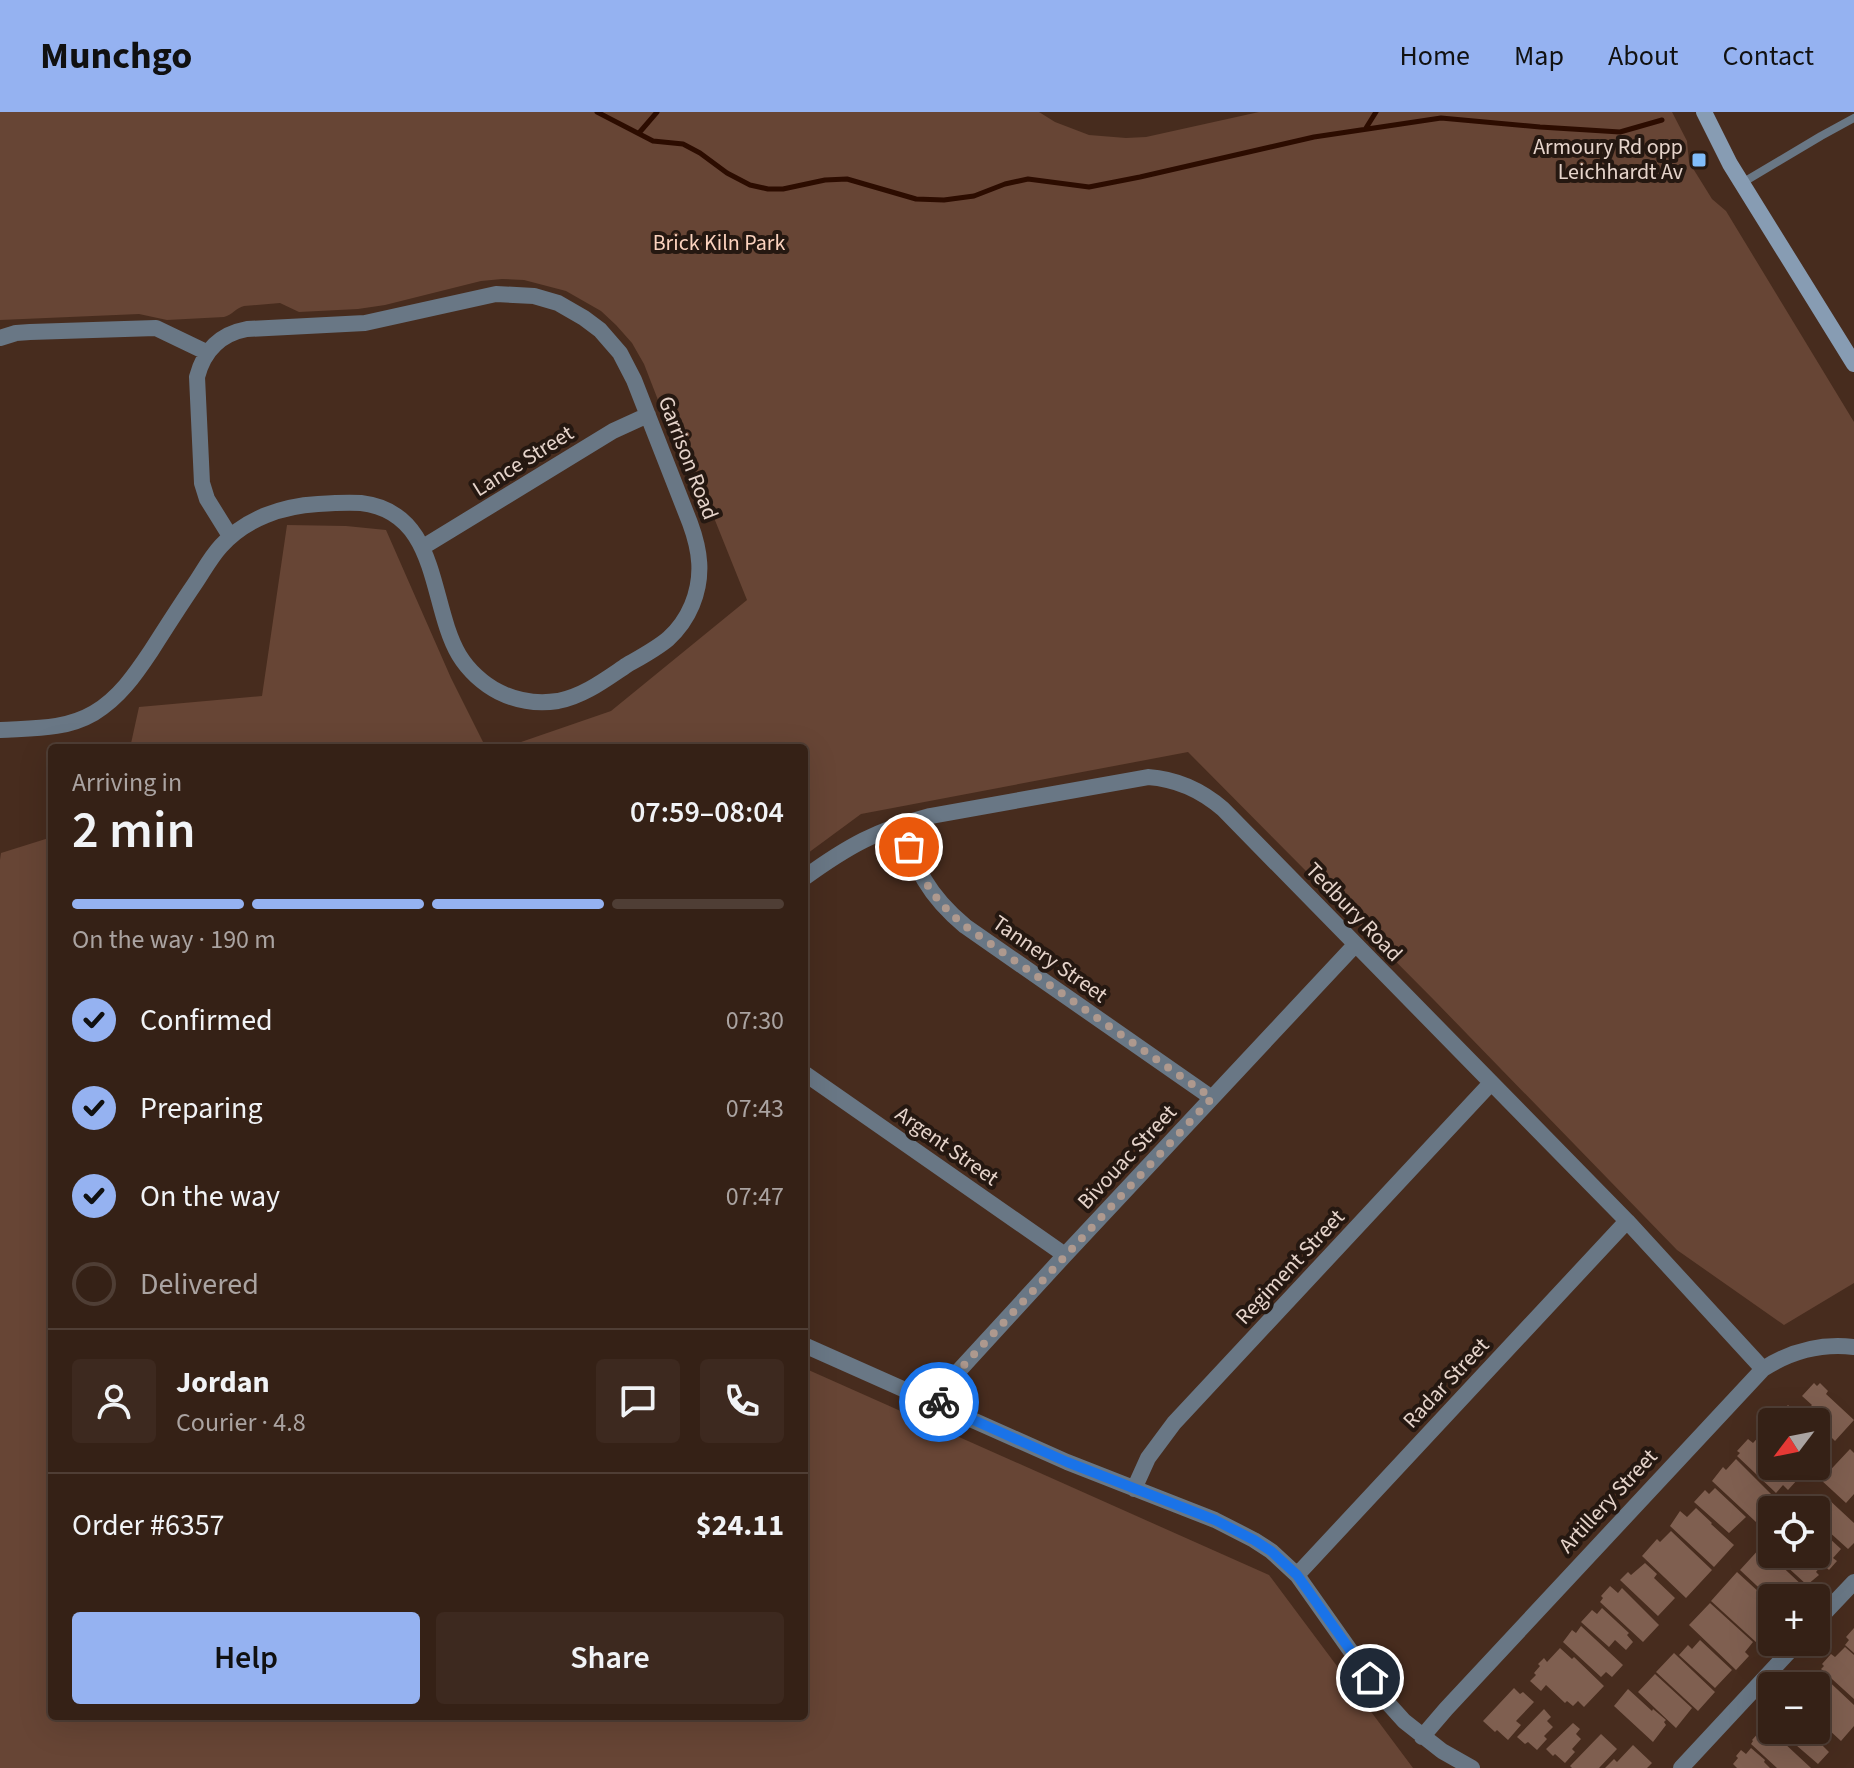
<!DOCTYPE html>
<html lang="en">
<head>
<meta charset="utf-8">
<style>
	:root { --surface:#352116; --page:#3d291f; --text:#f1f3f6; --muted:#aaa3a1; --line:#4f3e35; --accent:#95b2f1 }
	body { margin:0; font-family:"Source Sans 3",sans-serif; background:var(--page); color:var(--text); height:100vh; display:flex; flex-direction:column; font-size:30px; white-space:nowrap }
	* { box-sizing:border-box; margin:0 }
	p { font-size:26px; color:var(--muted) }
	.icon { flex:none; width:44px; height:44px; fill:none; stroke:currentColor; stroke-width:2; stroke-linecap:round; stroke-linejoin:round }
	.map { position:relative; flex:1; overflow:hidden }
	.sheet { position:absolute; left:48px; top:632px; width:760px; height:976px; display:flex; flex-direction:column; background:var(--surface); border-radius:8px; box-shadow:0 8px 32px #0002,0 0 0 2px var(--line) }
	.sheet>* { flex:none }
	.needle { width:52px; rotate:238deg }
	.tools { position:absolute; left:1758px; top:1296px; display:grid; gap:16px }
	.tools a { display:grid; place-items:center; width:72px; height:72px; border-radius:8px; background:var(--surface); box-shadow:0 8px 32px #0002,0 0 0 2px var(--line); font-size:40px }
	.pin { position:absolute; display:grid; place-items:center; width:68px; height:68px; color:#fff; margin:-34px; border:4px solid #fff; border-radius:50%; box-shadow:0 2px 8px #0007 }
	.courier { position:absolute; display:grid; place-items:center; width:80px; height:80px; margin:-40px; border:6px solid #1a73e8; border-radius:50%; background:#fff; color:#222; box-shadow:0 2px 10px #0007 }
	.headline em { font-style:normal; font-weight:600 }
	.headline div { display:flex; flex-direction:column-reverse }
	.headline { display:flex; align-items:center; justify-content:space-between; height:136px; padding:0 24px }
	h1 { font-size:52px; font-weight:600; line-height:60px }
	.bar { display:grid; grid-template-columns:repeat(4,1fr); gap:12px 8px; align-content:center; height:96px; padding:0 24px }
	.bar i { height:10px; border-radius:6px; background:var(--line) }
	.bar .active { background:var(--accent) }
	.bar p { grid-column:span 4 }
	.line { display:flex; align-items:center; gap:20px; padding:0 24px; border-top:2px solid var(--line) }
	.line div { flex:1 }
	.round { display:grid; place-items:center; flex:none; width:84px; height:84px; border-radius:8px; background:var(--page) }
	ol { padding:0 24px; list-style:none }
	li { display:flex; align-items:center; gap:24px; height:88px }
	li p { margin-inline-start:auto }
	li .icon { padding:8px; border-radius:50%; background:var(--accent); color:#111; stroke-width:4 }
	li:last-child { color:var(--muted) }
	li i { width:44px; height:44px; border:4px solid var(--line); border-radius:50% }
	.button { display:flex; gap:16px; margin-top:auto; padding:16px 24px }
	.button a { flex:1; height:92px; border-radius:8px; background:var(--accent); color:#111; font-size:32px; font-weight:600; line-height:92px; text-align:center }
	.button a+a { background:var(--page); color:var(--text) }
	header { display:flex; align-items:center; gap:48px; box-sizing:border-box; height:112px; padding:0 40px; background:var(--accent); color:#111 }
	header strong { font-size:38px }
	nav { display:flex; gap:44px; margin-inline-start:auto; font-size:28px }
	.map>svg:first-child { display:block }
</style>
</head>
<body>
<header>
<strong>Munchgo</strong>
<nav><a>Home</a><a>Map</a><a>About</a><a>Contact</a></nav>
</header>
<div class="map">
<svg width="1854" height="1656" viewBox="0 0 1854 1656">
	<rect width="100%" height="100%" fill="#472c1e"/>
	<path fill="#674535" d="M0,0H1039L1055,10L1089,23L1126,26L1146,25L1259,0H1672L1687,29L1689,50L1712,87L1726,99L1854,310V1171L1784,1213L1677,1138L1434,888L1188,640L861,702L804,744V636H504L611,599L747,488L686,336L679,342L644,252L632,231L616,213L601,199L566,179L524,168L502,167L481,169L385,193L358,197L299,200L280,191L244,194C236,196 232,203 224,205L167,208L139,202L0,208Z
		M287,413L346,414L386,418L451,566L486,636H130L139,595L262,584Z
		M52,725V1604H804V1256L1269,1463L1413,1656H0V748L1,741Z"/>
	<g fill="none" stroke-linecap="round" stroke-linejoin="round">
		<path stroke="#2c0c00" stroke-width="5" d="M597,0L653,29L683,32L700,41L727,61L750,73L768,77H783L825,68L847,67L916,87L944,88L974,84L1005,72L1028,67L1089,75L1140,65L1314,25L1441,6L1540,15L1620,20L1662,8
			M1366,16L1376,0
			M639,21L657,0"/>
	</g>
	<path fill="#7f5f50" d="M1814,1271L1817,1274L1820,1271L1828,1279L1826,1282L1854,1308L1835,1329L1816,1310L1804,1301L1812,1293L1802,1284Z
		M1788,1293L1805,1310H1772V1322L1764,1314V1312L1776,1302L1778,1304Z
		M1763,1320L1772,1329V1354H1801L1793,1362L1798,1367L1788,1378L1783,1373L1776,1381L1737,1344L1740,1341L1737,1339L1748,1327L1753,1331Z
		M1816,1321L1831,1334L1816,1350Z
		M1850,1337L1854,1341V1382L1846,1391L1821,1368Z
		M1736,1347L1777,1388L1756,1410L1712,1369L1723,1355L1726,1358Z
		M1715,1376L1746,1405L1729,1421L1694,1390L1705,1378L1709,1382Z
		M1826,1385L1854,1411V1431L1848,1437L1816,1408V1398H1805L1815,1387L1820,1392Z
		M1696,1396L1712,1411L1711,1412L1734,1433L1714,1455L1670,1414L1680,1399L1687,1405Z
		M1816,1414L1841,1437L1833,1446L1837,1449L1829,1458L1812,1442H1816Z
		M1671,1419L1712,1458L1686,1486L1642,1444L1657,1427L1660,1430Z
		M1772,1420V1441L1762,1432Z
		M1761,1435L1804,1475L1794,1486H1772V1488L1740,1458Z
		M1773,1442H1809L1821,1454L1816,1460L1819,1463L1807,1473Z
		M1645,1451L1657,1462L1654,1466L1675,1486L1658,1504L1620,1468L1628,1460L1631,1463Z
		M1737,1460L1772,1492V1510L1769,1513L1771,1515L1757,1531L1711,1489Z
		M1610,1474L1618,1481L1622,1476L1659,1513L1643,1530L1600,1490L1603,1486L1601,1484Z
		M1710,1491L1753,1530L1745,1540L1749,1544L1736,1558L1689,1513Z
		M1602,1496L1629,1521L1627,1523L1633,1530L1626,1538L1615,1528L1609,1535L1581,1510L1592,1498L1597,1502Z
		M1581,1514L1623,1553L1612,1565L1606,1560L1601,1565L1563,1530L1572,1518L1576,1521Z
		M1854,1516V1541L1845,1533L1849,1528L1846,1525Z
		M1700,1528L1732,1558L1715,1576L1679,1543L1688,1533L1692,1537Z
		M1845,1535L1854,1543V1587L1821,1557L1824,1554L1822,1552L1831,1542L1835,1545Z
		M1560,1536L1572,1547L1574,1545L1604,1574L1584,1595L1578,1589L1573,1594L1567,1589L1565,1591L1546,1573L1541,1579L1530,1569L1536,1563L1534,1561L1540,1554L1538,1552L1544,1546L1547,1550Z
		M1674,1541L1715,1580L1698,1599L1656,1560Z
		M1655,1562L1692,1596L1676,1616L1638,1580Z
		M1821,1562L1854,1593V1614L1841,1629L1816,1606V1574H1801L1806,1568L1811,1572Z
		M1514,1576L1520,1582L1523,1580L1534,1590L1516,1609L1521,1613L1508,1628L1497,1618L1495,1620L1483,1609Z
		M1628,1577L1652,1599L1653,1597L1666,1608L1664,1610L1666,1613L1653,1630L1614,1594Z
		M1544,1597L1551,1605L1547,1609L1553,1615L1544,1624L1547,1627L1537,1638L1528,1630L1525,1632L1517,1625Z
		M1573,1611L1580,1617L1576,1622L1581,1627L1572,1637L1575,1640L1565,1651L1555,1642L1553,1644L1546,1637Z
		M1770,1616L1784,1628L1783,1630L1811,1656H1777L1751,1632L1753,1629L1752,1628L1761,1618L1765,1621Z
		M1776,1618H1817L1823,1623L1818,1629L1829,1640L1818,1652L1789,1627L1788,1628Z
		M1601,1622L1617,1637L1599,1656H1572L1570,1654Z
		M1633,1633L1652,1651L1647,1656H1605L1614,1647L1617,1650Z
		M1751,1636L1765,1648L1764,1650L1770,1656H1737L1733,1652L1738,1646L1736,1644L1741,1638L1746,1642Z"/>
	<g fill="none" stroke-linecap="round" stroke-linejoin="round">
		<path stroke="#697785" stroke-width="8" d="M1742,71L1821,24L1854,6"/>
		<path stroke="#697785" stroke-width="16" d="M0,226L16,221L30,220L156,216L206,240
			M423,435L613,319L648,303
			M0,618C33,616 65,618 94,601C119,586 135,563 151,539C165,517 179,495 194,473C203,460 210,446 221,434C246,406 283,394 318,392C332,391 347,390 361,391C440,400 429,492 459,543C468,558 483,572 499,580C517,589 538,592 558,589C584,584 606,567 627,553C641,545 656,537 668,527C678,518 687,505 692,493C704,464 700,438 690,411L634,268L620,241L600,218L584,206L558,191L534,184L496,182L365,211L247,217C220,222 204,238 197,265L202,371L207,387L230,424
			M902,711C914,756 929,784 965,814L1212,986
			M804,766C848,734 877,718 930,704L1148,665C1177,667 1201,678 1223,697L1627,1109L1763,1257
			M804,961L1065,1143
			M804,1233L1067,1350L1215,1408L1254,1428L1271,1439L1297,1463L1386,1589L1404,1609L1442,1639L1472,1656
			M938,1292L954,1264L1065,1143L1355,833
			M1134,1377L1148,1346L1174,1311L1491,971
			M1297,1463L1627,1109
			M1816,1510L1854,1470
			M1422,1625L1446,1597L1763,1257C1791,1239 1821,1231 1854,1235
			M1681,1656L1798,1530"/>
		<path stroke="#879cb3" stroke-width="16" d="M1704,0L1730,52L1854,252"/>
	</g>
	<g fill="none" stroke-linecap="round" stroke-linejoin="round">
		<path stroke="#ae998e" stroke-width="8" stroke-dasharray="0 14.4" d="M909,735C920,767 938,792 965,814L1212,986L954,1264L939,1290"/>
		<path stroke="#1a73e8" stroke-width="10" d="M939,1290L938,1292L1067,1350L1215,1408L1254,1428L1271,1439L1297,1463L1370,1566"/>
	</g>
	<rect fill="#81bdfa" stroke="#251811" stroke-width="3" x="1691" y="40" width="16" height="16" rx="4"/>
	<g text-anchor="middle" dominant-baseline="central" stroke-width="8" stroke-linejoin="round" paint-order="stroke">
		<g font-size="22" fill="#e6d4cb" stroke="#251811" text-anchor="end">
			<text x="1683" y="35">Armoury Rd opp<tspan x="1683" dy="25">Leichhardt Av</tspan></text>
		</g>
		<g font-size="22" fill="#fbd2be" stroke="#251811">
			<text x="719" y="131">Brick Kiln Park</text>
		</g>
		<g font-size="22" fill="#e6d4cb" stroke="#251811">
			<text transform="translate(688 346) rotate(69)">Garrison Road</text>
			<text transform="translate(523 349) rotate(-32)">Lance Street</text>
			<text transform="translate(1354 800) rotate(46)">Tedbury Road</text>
			<text transform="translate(1050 847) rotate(35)">Tannery Street</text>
			<text transform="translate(947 1034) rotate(35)">Argent Street</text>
			<text transform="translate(1127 1045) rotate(-47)">Bivouac Street</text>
			<text transform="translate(1290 1155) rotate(-47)">Regiment Street</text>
			<text transform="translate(1446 1271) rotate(-47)">Radar Street</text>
			<text transform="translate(1608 1389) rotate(-47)">Artillery Street</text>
		</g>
	</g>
</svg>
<div class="tools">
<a><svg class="needle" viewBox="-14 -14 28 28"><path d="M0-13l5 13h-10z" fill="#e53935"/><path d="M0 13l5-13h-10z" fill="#aaa3a1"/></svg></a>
<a><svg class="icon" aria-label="locate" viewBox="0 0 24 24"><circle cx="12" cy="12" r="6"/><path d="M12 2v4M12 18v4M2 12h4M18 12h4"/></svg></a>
<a>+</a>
<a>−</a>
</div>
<div class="pin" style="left:909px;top:735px;background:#ea580c"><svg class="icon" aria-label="bag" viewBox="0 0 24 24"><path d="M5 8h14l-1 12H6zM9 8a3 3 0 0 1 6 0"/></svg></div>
<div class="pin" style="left:1370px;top:1566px;background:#1f2937"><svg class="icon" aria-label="home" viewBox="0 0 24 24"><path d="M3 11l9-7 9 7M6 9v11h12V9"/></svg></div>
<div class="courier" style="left:939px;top:1290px"><svg class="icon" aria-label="bike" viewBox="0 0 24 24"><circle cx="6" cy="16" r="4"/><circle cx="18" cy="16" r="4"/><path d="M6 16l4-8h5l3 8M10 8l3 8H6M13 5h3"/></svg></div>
<section class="sheet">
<div class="headline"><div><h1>2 min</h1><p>Arriving in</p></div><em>07:59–08:04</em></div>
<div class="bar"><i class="active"></i><i class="active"></i><i class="active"></i><i></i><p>On the way · 190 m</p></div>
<ol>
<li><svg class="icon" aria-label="check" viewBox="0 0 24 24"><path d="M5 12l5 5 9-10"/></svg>Confirmed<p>07:30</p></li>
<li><svg class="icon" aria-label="check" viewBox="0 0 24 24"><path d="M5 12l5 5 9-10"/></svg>Preparing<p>07:43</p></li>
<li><svg class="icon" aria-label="check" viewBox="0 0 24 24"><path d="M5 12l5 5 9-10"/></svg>On the way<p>07:47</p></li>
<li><i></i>Delivered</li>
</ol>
<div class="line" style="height:144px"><a class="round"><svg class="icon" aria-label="person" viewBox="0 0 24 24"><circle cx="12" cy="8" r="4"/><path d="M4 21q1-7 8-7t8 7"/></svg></a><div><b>Jordan</b><p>Courier · 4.8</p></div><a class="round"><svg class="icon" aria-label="chat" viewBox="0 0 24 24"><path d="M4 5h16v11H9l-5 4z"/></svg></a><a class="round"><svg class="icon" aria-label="phone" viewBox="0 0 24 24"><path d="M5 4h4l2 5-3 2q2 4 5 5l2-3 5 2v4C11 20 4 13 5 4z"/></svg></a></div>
<div class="line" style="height:104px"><div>Order #6357</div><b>$24.11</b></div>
<div class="button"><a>Help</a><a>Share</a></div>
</section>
</div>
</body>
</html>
